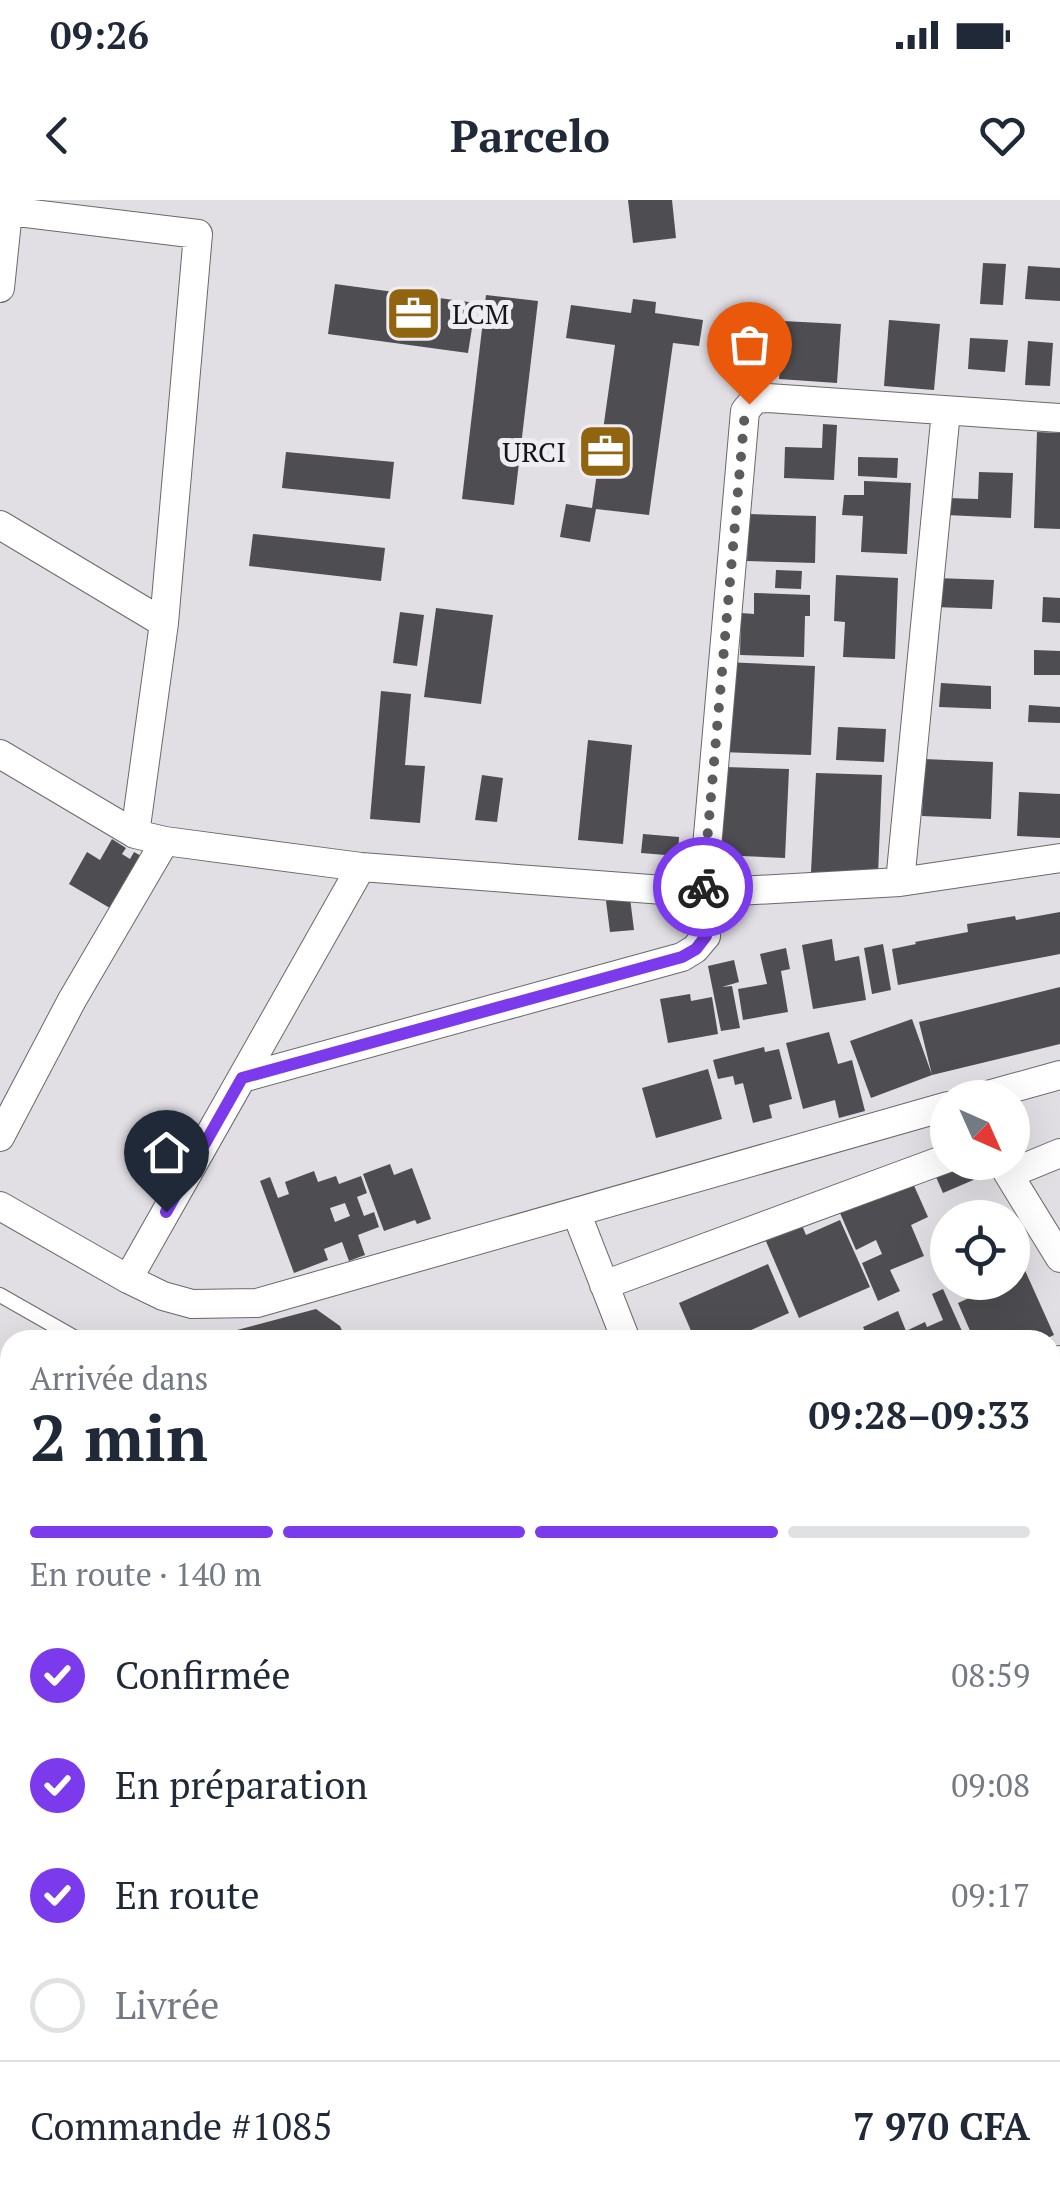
<!DOCTYPE html>
<html lang="fr">
<head>
<meta charset="utf-8">
<style>
	:root { --surface:#fff; --page:#f6f6f7; --text:#1f2937; --muted:#747a83; --line:#e0e1e3; --accent:#7c3aed }
	body { margin:0; font-family:"PT Serif",serif; background:var(--page); color:var(--text); height:100vh; display:flex; flex-direction:column; font-size:38px; white-space:nowrap }
	* { box-sizing:border-box; margin:0 }
	p { font-size:32px; color:var(--muted) }
	.icon { flex:none; width:55px; height:55px; fill:none; stroke:currentColor; stroke-width:2; stroke-linecap:round; stroke-linejoin:round }
	.map { position:relative; flex:1; overflow:hidden }
	.panel { position:absolute; left:0px; top:1130px; width:1060px; height:880px; display:flex; flex-direction:column; background:var(--surface); border-radius:30px 30px 0 0; box-shadow:0 10px 40px #0002 }
	.panel>* { flex:none }
	.needle { width:65px; rotate:135deg }
	.buttons { position:absolute; left:930px; top:880px; display:grid; gap:20px }
	.buttons a { display:grid; place-items:center; width:100px; height:100px; border-radius:50%; background:var(--surface); box-shadow:0 10px 40px #0002; font-size:50px }
	.pin { position:absolute; display:grid; place-items:center; width:85px; height:85px; color:#fff; margin:-102px -42px; border-radius:50% 50% 50% 0; rotate:-45deg; box-shadow:0 0 10px #0007 }
	.pin .icon { rotate:45deg }
	.courier { position:absolute; display:grid; place-items:center; width:100px; height:100px; margin:-50px; border:8px solid #7c3aed; border-radius:50%; background:#fff; color:#222; box-shadow:0 2px 12px #0007 }
	.headline em { font-style:normal; font-weight:600 }
	.headline div { display:flex; flex-direction:column-reverse }
	.headline { display:flex; align-items:center; justify-content:space-between; height:170px; padding:0 30px }
	h1 { font-size:65px; font-weight:600; line-height:75px }
	.bar { display:grid; grid-template-columns:repeat(4,1fr); gap:15px 10px; align-content:center; height:120px; padding:0 30px }
	.bar i { height:12px; border-radius:8px; background:var(--line) }
	.bar .active { background:var(--accent) }
	.bar p { grid-column:span 4 }
	.line { display:flex; align-items:center; gap:25px; padding:0 30px; border-top:2px solid var(--line) }
	.line div { flex:1 }
	ol { padding:0 30px; list-style:none }
	li { display:flex; align-items:center; gap:30px; height:110px }
	li p { margin-inline-start:auto }
	li .icon { padding:10px; border-radius:50%; background:var(--accent); color:#fff; stroke-width:4 }
	li:last-child { color:var(--muted) }
	li i { width:55px; height:55px; border:5px solid var(--line); border-radius:50% }
	.status { display:flex; justify-content:space-between; align-items:center; height:70px; padding:0 50px; background:var(--surface); direction:ltr }
	.status svg { height:28px; fill:currentColor }
	header { display:flex; justify-content:space-between; align-items:center; height:130px; padding:0 30px; background:var(--surface); font-size:45px; font-weight:600 }
	.map>svg:first-child { display:block }
</style>
</head>
<body>
<div class="status"><b>09:26</b><svg viewBox="0 0 49 12"><path d="M0 12V9h3v3zM5 12V6h3v6zM10 12V3h3v9zM15 12V0h3v12zM26 1h20v11H26zM47 4h2v5h-2z"/></svg></div>
<header><svg class="icon" aria-label="back" viewBox="0 0 24 24"><path d="M15 5l-7 7 7 7"/></svg>Parcelo<svg class="icon" aria-label="heart" viewBox="0 0 24 24"><path d="M12 20l-8-8c-3-5 5-10 8-4 3-6 11-1 8 4z"/></svg></header>
<div class="map">
<svg width="1060" height="2010" viewBox="0 0 1060 2010">
	<rect width="100%" height="100%" fill="#e1dfe4"/>
	<path fill="#93a9c6" d="M429,2000H525L536,2010H440Z"/>
	<path fill="#4e4d51" fill-rule="evenodd" d="M628,0H672L676,38L633,43Z
		M983,63L1006,64L1003,105L980,104Z
		M1028,66L1060,68V101L1025,99Z
		M335,84L476,103L468,153L328,134Z
		M486,95L538,101L514,305L462,299Z
		M633,99L656,102L655,113L703,120L699,146L673,143L649,315L596,309L590,342L560,337L566,304L592,308L615,145L566,138L571,105L631,113Z
		M889,120L940,124L934,190L884,186Z
		M783,121L841,124L837,183L779,179Z
		M970,138L1008,140L1005,172L968,169Z
		M1028,141L1053,143L1050,186L1025,185Z
		M823,224L837,225L834,280L784,278L785,247L822,248Z
		M1037,232L1060,233V329L1034,328Z
		M286,252L394,262L390,299L282,288Z
		M858,257L898,258L897,278L858,276Z
		M979,272L1013,273L1011,318L946,315L947,298L978,299Z
		M864,281L911,283L907,354L861,352L863,316L842,315L844,295H864Z
		M749,314L816,316L815,363L747,361Z
		M253,334L385,348L381,381L249,366Z
		M776,370L802,371L801,389L775,388Z
		M836,375L898,378L895,459L843,457L845,422L834,421Z
		M935,378L994,380L992,409L934,407Z
		M754,393L810,395V416H805L804,457L740,455L741,413L754,414Z
		M1043,397L1060,398V423L1042,422Z
		M436,408L493,415L481,504L424,497Z
		M400,412L424,415L417,466L393,463Z
		M1034,450L1060,451V475H1034Z
		M724,462L815,466L811,555L720,552Z
		M941,483L991,486V509L939,507Z
		M381,491L411,494L405,565L425,566L420,623L370,619Z
		M1029,505L1060,507V523L1028,522Z
		M838,527L886,529L884,562L836,560Z
		M588,540L632,545L623,644L578,640Z
		M924,559L993,562L991,619L922,616Z
		M725,567L789,569L785,658L721,655Z
		M816,573L882,575L878,675L811,672Z
		M482,575L503,578L497,622L475,620Z
		M1019,592L1060,594V638L1017,636Z
		M643,634L679,637L678,656L641,653Z
		M112,639L126,648L122,654L130,659L134,652L145,658L115,711L69,684L87,652L100,660Z
		M630,698L634,730L610,732L606,701Z
		M1060,712V754L898,785L892,749L916,744L915,742L968,732L967,724L1015,716L1016,720Z
		M832,739L835,761L859,756L866,800L813,809L802,745Z
		M883,744L891,790L872,794L864,748Z
		M786,748L790,769L781,771L788,812L743,820L738,789L767,784L760,754Z
		M734,760L739,782L722,787L732,786L740,828L721,831L708,766Z
		M1060,787V844L932,875L871,898L850,841L912,819L932,875L919,822Z
		M690,794L691,801L712,797L718,834L668,843L660,799Z
		M829,832L838,864L852,860L865,911L839,918L835,900L803,909L786,843Z
		M764,847L765,852L779,849L792,899L769,905L772,918L753,923L743,883L735,885L733,876L718,879L713,860Z
		M708,869L722,919L656,938L642,888Z
		M967,962H971L978,978L943,993L936,977Z
		M390,964L394,975L412,968L431,1019L417,1024L415,1020L384,1031L363,974Z
		M314,971L318,982L336,976L339,984L361,976L367,993L357,997L364,1016L374,1012L379,1027L358,1035L365,1055L349,1061L342,1042L324,1049L328,1060L294,1073L260,981L270,977L278,998L289,994L285,982ZM345,1003L350,1016L335,1022L330,1008Z
		M912,981L928,1017L911,1025L924,1056L890,1070L900,1091L878,1101L862,1063L882,1054L876,1040L856,1050L840,1013Z
		M840,1020L870,1087L799,1118L765,1039L801,1023L806,1035Z
		M1019,1057L1054,1135L1043,1140H1010L1008,1136L998,1140H974L958,1103L991,1088L988,1082H1012V1060Z
		M768,1064L789,1113L729,1140H695L679,1103Z
		M943,1089L966,1140H869L863,1127L898,1111L906,1131L925,1122L927,1127L943,1120L932,1094Z
		M316,1109L340,1126L346,1140H225L218,1135Z
		M1058,1314L1060,1319V1416L1050,1420V1318Z
		M1060,1476V1569H1059L1050,1542V1479Z
		M1060,1579V1631L1050,1635V1583Z
		M735,2000H867L871,2010H739Z
		M1012,2000H1044L1048,2010H988Z"/>
	<g fill="none" stroke-linecap="round" stroke-linejoin="round">
		<defs>
			<path id="service" d="M0,1095L79,1140
				M682,2000L685,2010"/>
			<path id="minor" d="M0,10L198,34L164,423L135,634
				M0,88L8,11
				M0,325L164,423
				M0,554L135,634L165,641L361,667L703,693L900,682L1060,658
				M900,682L946,211
				M242,878L682,757L695,749L706,736L703,693L745,211L755,199L768,198L1060,218
				M977,898L1060,875
				M0,937L72,800L165,641
				M1001,962L1060,1058
				M1009,974L1060,953
				M0,1006L128,1079L163,1096L192,1104L257,1103L948,906
				M576,1012L626,1140
				M128,1079L361,667
				M604,1085L948,958
				M1050,1164L1060,1160
				M1050,1226L1060,1251
				M1050,1435L1060,1430
				M1050,1692L1060,1688
				M1050,1959L1060,1955
				M919,2010L945,2000"/>
		</defs>
		<use href="#service" stroke="#69686c" stroke-width="16"/>
		<use href="#minor" stroke="#69686c" stroke-width="30"/>
		<use href="#service" stroke="#fff" stroke-width="14"/>
		<use href="#minor" stroke="#fff" stroke-width="28"/>
	</g>
	<g fill="none" stroke-linecap="round" stroke-linejoin="round">
		<path stroke="#5c5b5e" stroke-width="10" stroke-dasharray="0 18" d="M703,687L745,211L749,204"/>
		<path stroke="#7c3aed" stroke-width="12" d="M166,1012L242,878L682,757L696,749L706,736L703,687"/>
	</g>
	<defs>
		<symbol id="office-square" viewBox="-11 -11 22 22"><rect x="-9" y="-9" width="18" height="18" rx="4" fill="#91640f" stroke="#eeedf2"/><path d="M-6-3h4V-5.5h4V-3h4V5H-6ZM-1-4.5V-3h2v-1.5ZM-6 0V1H6V0Z" fill="#fff"/></symbol>
	</defs>
	<g fill-rule="evenodd">
		<use href="#office-square" x="382" y="82" width="63" height="63"/>
		<use href="#office-square" x="574" y="220" width="63" height="63"/>
	</g>
	<g text-anchor="middle" dominant-baseline="central" stroke-width="10" stroke-linejoin="round" paint-order="stroke">
		<g font-size="28" fill="#151416" stroke="#eeedf2" text-anchor="start">
			<text x="452" y="113">LCM</text>
			<text x="566" y="251" text-anchor="end">URCI</text>
		</g>
	</g>
</svg>
<div class="buttons">
<a><svg class="needle" viewBox="-14 -14 28 28"><path d="M0-13l5 13h-10z" fill="#e53935"/><path d="M0 13l5-13h-10z" fill="#747a83"/></svg></a>
<a><svg class="icon" aria-label="locate" viewBox="0 0 24 24"><circle cx="12" cy="12" r="6"/><path d="M12 2v4M12 18v4M2 12h4M18 12h4"/></svg></a>
</div>
<div class="pin" style="left:749px;top:204px;background:#ea580c"><svg class="icon" aria-label="bag" viewBox="0 0 24 24"><path d="M5 8h14l-1 12H6zM9 8a3 3 0 0 1 6 0"/></svg></div>
<div class="pin" style="left:166px;top:1012px;background:#1f2937"><svg class="icon" aria-label="home" viewBox="0 0 24 24"><path d="M3 11l9-7 9 7M6 9v11h12V9"/></svg></div>
<div class="courier" style="left:703px;top:687px"><svg class="icon" aria-label="bike" viewBox="0 0 24 24"><circle cx="6" cy="16" r="4"/><circle cx="18" cy="16" r="4"/><path d="M6 16l4-8h5l3 8M10 8l3 8H6M13 5h3"/></svg></div>
<section class="panel">
<div class="headline"><div><h1>2 min</h1><p>Arrivée dans</p></div><em>09:28–09:33</em></div>
<div class="bar"><i class="active"></i><i class="active"></i><i class="active"></i><i></i><p>En route · 140 m</p></div>
<ol>
<li><svg class="icon" aria-label="check" viewBox="0 0 24 24"><path d="M5 12l5 5 9-10"/></svg>Confirmée<p>08:59</p></li>
<li><svg class="icon" aria-label="check" viewBox="0 0 24 24"><path d="M5 12l5 5 9-10"/></svg>En préparation<p>09:08</p></li>
<li><svg class="icon" aria-label="check" viewBox="0 0 24 24"><path d="M5 12l5 5 9-10"/></svg>En route<p>09:17</p></li>
<li><i></i>Livrée</li>
</ol>
<div class="line" style="height:130px"><div>Commande #1085</div><b>7 970 CFA</b></div>
</section>
</div>
</body>
</html>
